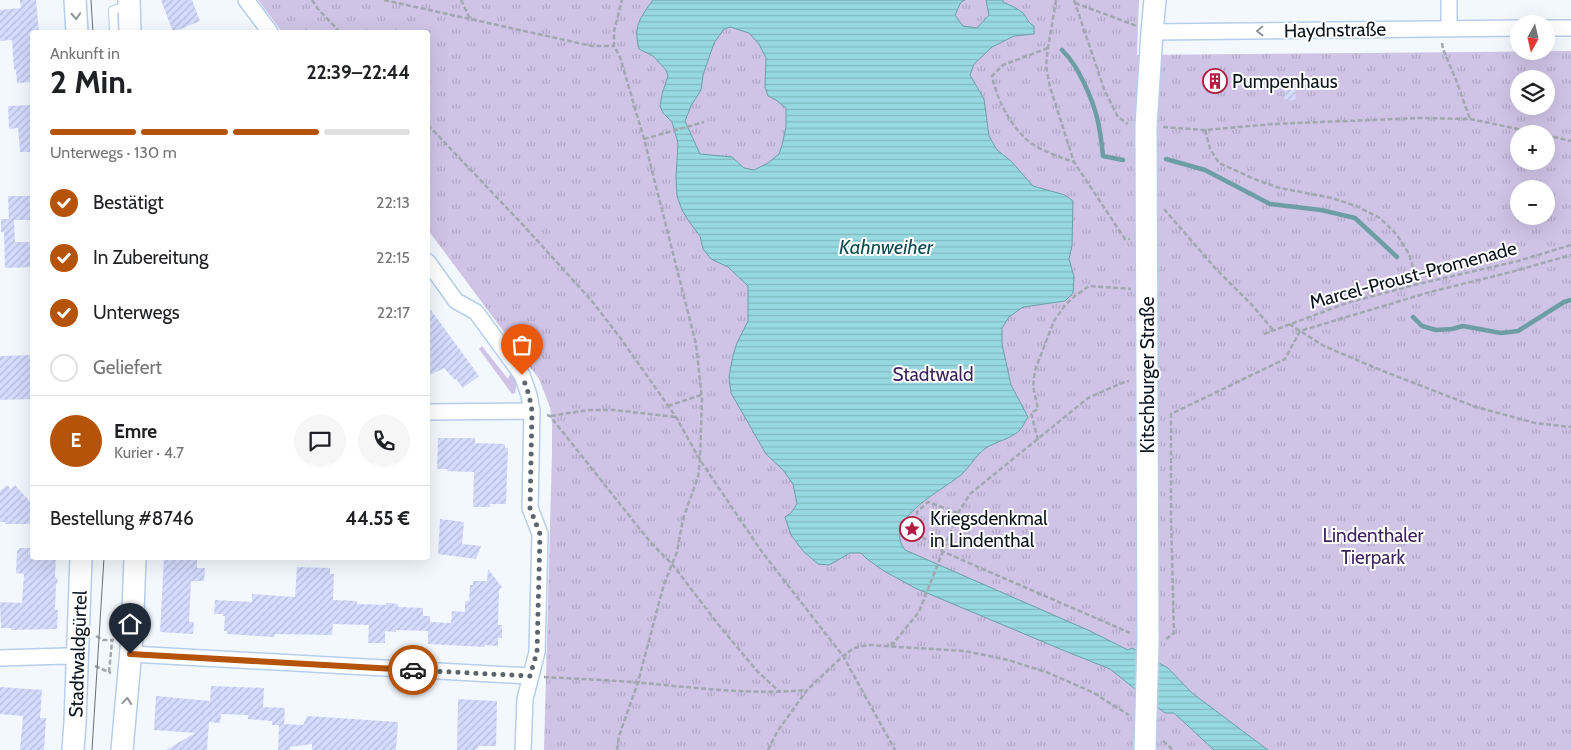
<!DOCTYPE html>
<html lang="de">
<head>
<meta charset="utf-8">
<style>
	:root { --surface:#fff; --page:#f6f6f6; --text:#202124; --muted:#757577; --line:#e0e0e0; --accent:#b45309 }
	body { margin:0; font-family:Cabin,sans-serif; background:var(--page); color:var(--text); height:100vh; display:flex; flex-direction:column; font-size:19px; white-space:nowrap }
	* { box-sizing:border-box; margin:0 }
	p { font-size:16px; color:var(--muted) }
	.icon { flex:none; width:28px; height:28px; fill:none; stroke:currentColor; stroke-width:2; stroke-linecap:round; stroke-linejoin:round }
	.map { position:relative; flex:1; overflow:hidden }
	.details { position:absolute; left:30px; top:30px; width:400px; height:530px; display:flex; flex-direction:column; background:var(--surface); border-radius:5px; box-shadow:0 5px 20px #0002 }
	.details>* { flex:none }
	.needle { width:32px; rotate:188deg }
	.tools { position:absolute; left:1510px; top:15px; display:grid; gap:10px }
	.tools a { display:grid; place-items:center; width:45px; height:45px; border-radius:50%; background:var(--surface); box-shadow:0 5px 20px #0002; font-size:25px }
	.pin { position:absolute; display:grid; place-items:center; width:42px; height:42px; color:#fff; margin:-51px -21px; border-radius:50% 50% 50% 0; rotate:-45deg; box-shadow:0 0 5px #0007 }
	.pin .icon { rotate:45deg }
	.courier { position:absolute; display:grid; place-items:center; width:50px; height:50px; margin:-25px; border:4px solid #b45309; border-radius:50%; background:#fff; color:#222; box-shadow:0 1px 6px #0007 }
	.overview em { font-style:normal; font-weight:800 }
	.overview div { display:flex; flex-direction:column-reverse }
	.overview { display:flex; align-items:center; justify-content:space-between; height:85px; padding:0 20px }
	h1 { font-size:32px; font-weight:800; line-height:38px }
	.bar { display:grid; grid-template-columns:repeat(4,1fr); gap:8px 5px; align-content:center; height:60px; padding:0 20px }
	.bar i { height:6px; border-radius:4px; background:var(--line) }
	.bar .active { background:var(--accent) }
	.bar p { grid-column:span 4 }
	.line { display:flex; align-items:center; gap:12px; padding:0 20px; border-top:1px solid var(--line) }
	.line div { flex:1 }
	.round { display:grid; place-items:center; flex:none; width:52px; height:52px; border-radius:26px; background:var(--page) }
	ol { padding:0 20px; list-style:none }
	li { display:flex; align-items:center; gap:15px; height:55px }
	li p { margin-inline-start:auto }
	li .icon { padding:5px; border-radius:50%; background:var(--accent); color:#fff; stroke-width:4 }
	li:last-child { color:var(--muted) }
	li i { width:28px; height:28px; border:2px solid var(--line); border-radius:50% }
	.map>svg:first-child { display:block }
</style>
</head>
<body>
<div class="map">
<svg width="1571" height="750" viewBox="0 0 1571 750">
	<defs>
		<pattern id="park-tufts" width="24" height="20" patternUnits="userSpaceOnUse" patternTransform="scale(1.25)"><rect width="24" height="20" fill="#cfc4e6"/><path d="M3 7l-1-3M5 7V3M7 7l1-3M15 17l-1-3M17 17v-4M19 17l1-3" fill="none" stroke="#b1a8c5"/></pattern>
		<pattern id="water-rules" width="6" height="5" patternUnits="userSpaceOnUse" patternTransform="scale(1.25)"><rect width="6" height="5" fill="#97d9e0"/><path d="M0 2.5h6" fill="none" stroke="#81b9c0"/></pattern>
		<pattern id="building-hatch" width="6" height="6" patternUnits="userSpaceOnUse" patternTransform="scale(1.25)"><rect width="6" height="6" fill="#d4dbfd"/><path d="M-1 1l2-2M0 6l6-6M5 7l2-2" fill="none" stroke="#b5bbd8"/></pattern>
	</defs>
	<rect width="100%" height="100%" fill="#f3f8fe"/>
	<path fill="#cfc4e6" d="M482,346L508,379L512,370C516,379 517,384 515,393L512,394L479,349Z"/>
	<path fill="url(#park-tufts)" fill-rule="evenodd" d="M258,0H1139L1137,55L1571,51V750H544L552,452V424L550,407L539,379L428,230V32H282ZM1519,79H1546V106H1519ZM1519,134H1546V161H1519ZM1519,189H1546V216H1519Z"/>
	<path fill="url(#water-rules)" stroke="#6d9ea6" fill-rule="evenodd" d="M653,0H965L961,2L955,15L963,26L977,28L989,15L986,0H1003V2C1010,5 1017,8 1023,13C1027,18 1028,23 1034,26V34L1014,36L992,47L974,64L970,75L984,99L989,136L997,150L1011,161L1033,186L1065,195L1073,201L1072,246L1069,259L1074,277L1073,293L1065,301L1023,307L1009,317L1002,328V344L1011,385L1028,417C1025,421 1023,427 1020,430C1011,439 997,441 986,448C976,455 971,465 963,473C945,490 881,518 905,550L1090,631L1128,650L1132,648L1168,668L1192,693L1268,750H1214L1174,713H1165L1110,669L1065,651L915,588L884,571L867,559L861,553H850L829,565L818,564L804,552L791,535L785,517L791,513L797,504L793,484L783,470L766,454L731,393L729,377L733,355L737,343L748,321V286L728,267L711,259L703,249L700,236L688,220L682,210L677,196L676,178L678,143L672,122L663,113L660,106L662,94L668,76L666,70L653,56L639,49C633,26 640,18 653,0ZM730,27L749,33L759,44L766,58L765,87L768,96L776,100L786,108V127L782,145L779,154L768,163L754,170L744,168L732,157L700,154L685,121L691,106L701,90L703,75L714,43L724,29Z"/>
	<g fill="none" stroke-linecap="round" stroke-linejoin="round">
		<path stroke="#6d9ea6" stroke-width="4.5" d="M1062,50C1073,61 1077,69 1084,83C1097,110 1100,126 1103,156L1123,160
			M1166,159L1205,170L1270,204L1321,210L1355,218L1397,257
			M1413,317L1422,326L1436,330L1452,329L1463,326L1501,333L1518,331L1564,302L1571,300"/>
	</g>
	<path fill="url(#building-hatch)" d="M20,0H36L39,32H32V82L17,83L16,70H14L12,40L0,41V10L21,8Z
		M161,0H192L200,21L173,32Z
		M1216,74V88H1204V75Z
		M1286,81L1297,82L1295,101L1284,99Z
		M32,105V152H20L18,128L9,129L8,106Z
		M8,196H32V220H14L15,242H32V267L5,268L4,232H1V219H9Z
		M428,306L479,376L463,388L456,379L455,380L444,368L428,376Z
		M32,355V399L0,400V356Z
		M438,438H475V443L505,444V448H508L506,504H490V507H473L474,472L447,471V469H437Z
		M7,485L11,489L15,485L32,504V524H5V522H0V491Z
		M440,519L464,522L462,544L481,546L476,559L438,554Z
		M19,548H32V558H56L55,576L58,581L56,585L55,610H58L57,629L11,630V628H1L0,602L22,603L24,574L16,573L17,550H19Z
		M164,558H197V568H205L204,581H191L189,622H194L193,634L160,632Z
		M297,567L330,568V574H334L333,600L357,601V604L386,605V603L398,604V607L423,608V616H430V622L451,623L452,611L465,612V601H469L470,585H473V581H487L488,569L502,587L499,590L498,625H502V638H498V646L485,645V647L428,644V631L396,630V632L385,631V643H368L369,625L333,624L332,635L275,634L274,637L227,634V631H224L225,616H223V614H214L215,600L252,602V594L295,597Z
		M211,686L264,688L263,707L285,708L284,724L303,725L307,716L398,722L396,750H312V744L290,747V750H278L279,725H272V721L248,719V715L221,714L220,723L209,722L207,750H166L195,733L154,730L156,696L210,701Z
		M0,687L42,690L40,718H46L44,750H20L23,716L0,714Z
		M458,699L497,701L496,746H478V749H475V750H457Z"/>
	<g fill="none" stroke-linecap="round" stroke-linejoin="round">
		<defs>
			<path id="lane" d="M114,32L113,10L128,6"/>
			<path id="street" d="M246,0L270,32
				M1546,28H1571
				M1449,29V0
				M1152,32L1519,28
				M428,262L456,301L476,312L522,375L529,395L532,411L530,508L540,534L537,652L525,699L523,750
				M428,412L532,411
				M131,654L530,676
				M0,658L66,656L78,658"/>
			<path id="secondary" d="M75,0L77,32
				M129,0L130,32
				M73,750L75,722L81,558
				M122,750L132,638L135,558
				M1145,750L1148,641L1146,126L1152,32L1155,0"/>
		</defs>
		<use href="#lane" stroke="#b6ceeb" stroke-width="10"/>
		<use href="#street" stroke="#b6ceeb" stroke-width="18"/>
		<use href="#secondary" stroke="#b6ceeb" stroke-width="24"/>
		<path stroke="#a2a8af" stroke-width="2.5" stroke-dasharray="5 2.5" stroke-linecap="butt" d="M312,0L318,9L340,32
			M384,0L592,46H614
			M461,0L470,19
			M1056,0L1048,48L1046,66L1050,87L1074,162L1125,239H1130
			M1074,0L1104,89L1118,117L1128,124
			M1075,3L1137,26
			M1442,43L1443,49L1456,80L1470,119
			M1048,48L1003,65L992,76C997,100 1011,128 1031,143C1044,152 1060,157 1074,162
			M428,125L524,226L591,300L619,336L676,417L700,460L762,552L843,656L895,750
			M1163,127L1205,130L1273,124L1419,118L1470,119L1542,134
			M1205,130L1210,149L1219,163L1259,181L1280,188L1332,198L1356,206L1380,218L1397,235L1409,254L1418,284
			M1546,135L1571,141
			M644,139L704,122
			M1164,209L1216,269L1252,305L1273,330
			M1289,324L1324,346L1383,371L1476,407L1535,423L1571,427
			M1264,334L1347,303L1418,284L1518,261L1571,245
			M668,406L701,395
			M547,415L550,416L651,543L672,564L718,624L757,671L780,692
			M551,416L588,410H614L676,417
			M1038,440L1031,413L1038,409L1033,386L1035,370L1054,321L1065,305L1075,296L1089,286L1131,289
			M958,513L928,502L917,512L916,533L944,552L1130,633
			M96,636L103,640H114
			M1166,639L1174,633L1171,519V414L1285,359L1300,331L1430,292L1511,272L1571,255
			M891,646L919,612L958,513L970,494L1088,398L1122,383L1129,381
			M95,666L111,673
			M109,672L112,641
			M544,677C577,679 611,680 643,683C698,688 752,695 807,690
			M1163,741L1173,750
			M617,750L619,736L638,682L664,584L677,552L683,519L698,477L700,460L702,399L696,344L644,139L620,57L614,46V31L622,0
			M768,750L777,732L807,690L843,656L854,648L868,645L965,651L1008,660L1046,672L1092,692L1129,715"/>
		<use href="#lane" stroke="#fff" stroke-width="8"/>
		<use href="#street" stroke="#fff" stroke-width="15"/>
		<use href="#secondary" stroke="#fff" stroke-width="21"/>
		<path stroke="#687077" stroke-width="1" d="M91,0L93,32
			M92,750L104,558"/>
	</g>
	<defs><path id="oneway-chevron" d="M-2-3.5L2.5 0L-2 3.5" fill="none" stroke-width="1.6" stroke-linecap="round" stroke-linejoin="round" transform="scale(1.25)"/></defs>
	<g stroke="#92969a">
		<use href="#oneway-chevron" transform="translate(76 16) rotate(87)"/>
		<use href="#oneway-chevron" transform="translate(1260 31) rotate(179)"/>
		<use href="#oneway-chevron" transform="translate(127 701) rotate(-85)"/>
	</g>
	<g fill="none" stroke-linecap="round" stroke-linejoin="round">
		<path stroke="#5d646c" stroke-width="5" stroke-dasharray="0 9" d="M413,670L530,676L537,652L540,534L530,508L532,411L529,395L522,375"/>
		<path stroke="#b45309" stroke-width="6" d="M130,654L413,670"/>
	</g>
	<defs>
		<symbol id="building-ring" viewBox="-11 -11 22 22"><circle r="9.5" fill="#fff" stroke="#b11e44" stroke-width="1.5"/><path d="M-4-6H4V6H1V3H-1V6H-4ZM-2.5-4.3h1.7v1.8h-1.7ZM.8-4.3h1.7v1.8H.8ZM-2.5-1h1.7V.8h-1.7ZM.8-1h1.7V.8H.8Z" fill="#b11e44"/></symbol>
		<symbol id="sight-ring" viewBox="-11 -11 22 22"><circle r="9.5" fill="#fff" stroke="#b11e44" stroke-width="1.5"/><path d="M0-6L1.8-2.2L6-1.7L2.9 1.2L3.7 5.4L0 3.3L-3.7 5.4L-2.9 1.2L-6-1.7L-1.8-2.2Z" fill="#b11e44"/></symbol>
	</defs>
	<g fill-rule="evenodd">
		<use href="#building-ring" x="1201" y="67" width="28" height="28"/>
		<use href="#sight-ring" x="898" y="515" width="28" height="28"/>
	</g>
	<g text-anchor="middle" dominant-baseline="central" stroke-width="4" stroke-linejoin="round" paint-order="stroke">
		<g font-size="19" fill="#0c151e" stroke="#fff">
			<text transform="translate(1335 30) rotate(-1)">Haydnstraße</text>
			<text transform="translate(1413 275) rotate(-15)">Marcel-Proust-Promenade</text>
			<text transform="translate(1147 375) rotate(-90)">Kitschburger Straße</text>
			<text transform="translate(78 654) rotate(-88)">Stadtwaldgürtel</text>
		</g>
		<g font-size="19" fill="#0c151e" stroke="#fff" text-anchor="start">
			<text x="1232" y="81">Pumpenhaus</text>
			<text x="930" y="518">Kriegsdenkmal<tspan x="930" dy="22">in Lindenthal</tspan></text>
		</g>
		<g font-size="19" fill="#3c245c" stroke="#fff">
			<text x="933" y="374">Stadtwald</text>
			<text x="1373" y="535">Lindenthaler<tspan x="1373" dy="22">Tierpark</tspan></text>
		</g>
		<g font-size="20" font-style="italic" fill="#0f4b50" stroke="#fff">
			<text x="886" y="247">Kahnweiher</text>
		</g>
	</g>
</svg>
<div class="tools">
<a><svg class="needle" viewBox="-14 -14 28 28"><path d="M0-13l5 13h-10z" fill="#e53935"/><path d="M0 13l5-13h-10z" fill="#757577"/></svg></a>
<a><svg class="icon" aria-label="layers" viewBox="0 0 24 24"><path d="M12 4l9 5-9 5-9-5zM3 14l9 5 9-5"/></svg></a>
<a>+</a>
<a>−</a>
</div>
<div class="pin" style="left:522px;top:375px;background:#ea580c"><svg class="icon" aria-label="bag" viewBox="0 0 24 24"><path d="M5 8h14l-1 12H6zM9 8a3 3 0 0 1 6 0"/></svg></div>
<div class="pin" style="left:130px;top:654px;background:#1f2937"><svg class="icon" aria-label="home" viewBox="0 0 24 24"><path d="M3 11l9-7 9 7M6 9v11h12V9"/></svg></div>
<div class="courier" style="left:413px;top:670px"><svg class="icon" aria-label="car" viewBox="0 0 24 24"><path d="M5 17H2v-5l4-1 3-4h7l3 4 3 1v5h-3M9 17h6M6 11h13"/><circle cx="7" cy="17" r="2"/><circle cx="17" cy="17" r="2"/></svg></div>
<section class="details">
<div class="overview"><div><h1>2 Min.</h1><p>Ankunft in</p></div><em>22:39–22:44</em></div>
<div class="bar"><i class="active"></i><i class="active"></i><i class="active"></i><i></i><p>Unterwegs · 130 m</p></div>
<ol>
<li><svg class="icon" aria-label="check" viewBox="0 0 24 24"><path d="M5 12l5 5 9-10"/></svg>Bestätigt<p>22:13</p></li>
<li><svg class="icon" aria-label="check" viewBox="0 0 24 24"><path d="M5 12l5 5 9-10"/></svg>In Zubereitung<p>22:15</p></li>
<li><svg class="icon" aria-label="check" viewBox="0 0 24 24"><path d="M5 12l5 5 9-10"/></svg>Unterwegs<p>22:17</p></li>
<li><i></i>Geliefert</li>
</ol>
<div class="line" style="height:90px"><b class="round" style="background:var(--accent);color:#fff">E</b><div><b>Emre</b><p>Kurier · 4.7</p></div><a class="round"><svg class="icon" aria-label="chat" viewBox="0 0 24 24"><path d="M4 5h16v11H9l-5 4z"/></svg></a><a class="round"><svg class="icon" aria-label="phone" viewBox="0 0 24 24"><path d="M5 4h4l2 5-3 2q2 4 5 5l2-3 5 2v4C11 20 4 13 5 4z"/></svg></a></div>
<div class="line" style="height:65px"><div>Bestellung #8746</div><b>44.55 €</b></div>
</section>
</div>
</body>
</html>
